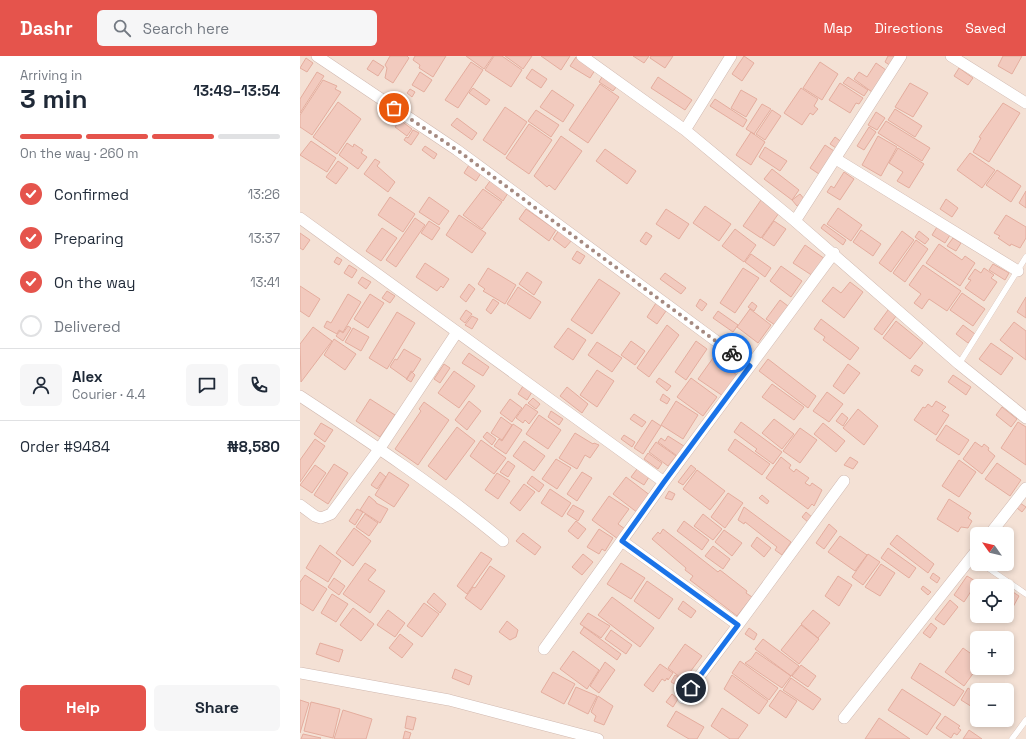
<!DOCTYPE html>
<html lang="en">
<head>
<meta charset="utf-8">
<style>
	:root { --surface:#fff; --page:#f6f6f7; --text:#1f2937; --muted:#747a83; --line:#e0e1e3; --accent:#e5544c }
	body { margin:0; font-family:"Space Grotesk",sans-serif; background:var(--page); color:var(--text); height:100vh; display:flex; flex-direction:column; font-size:15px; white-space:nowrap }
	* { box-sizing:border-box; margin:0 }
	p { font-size:13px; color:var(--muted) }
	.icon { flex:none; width:22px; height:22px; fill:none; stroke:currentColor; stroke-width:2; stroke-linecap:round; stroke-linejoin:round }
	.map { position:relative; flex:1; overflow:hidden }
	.panel { display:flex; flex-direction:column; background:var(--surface); width:300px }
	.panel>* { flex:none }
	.needle { width:26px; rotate:304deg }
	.tools { position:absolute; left:670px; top:471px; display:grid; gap:8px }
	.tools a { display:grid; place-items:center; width:44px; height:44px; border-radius:6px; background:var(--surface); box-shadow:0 2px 6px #0003; font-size:20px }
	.pin { position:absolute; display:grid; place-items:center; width:34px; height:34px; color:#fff; margin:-17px; border:2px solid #fff; border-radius:50%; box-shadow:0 1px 4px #0007 }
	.courier { position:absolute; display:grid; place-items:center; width:40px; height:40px; margin:-20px; border:3px solid #1a73e8; border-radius:50%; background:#fff; color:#222; box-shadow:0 1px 5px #0007 }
	.head em { font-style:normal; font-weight:800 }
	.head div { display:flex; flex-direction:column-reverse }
	.head { display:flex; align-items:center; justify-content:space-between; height:68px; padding:0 20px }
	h1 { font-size:26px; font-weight:800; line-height:30px }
	.bar { display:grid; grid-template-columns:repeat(4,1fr); gap:6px 4px; align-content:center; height:48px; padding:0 20px }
	.bar i { height:5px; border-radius:3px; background:var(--line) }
	.bar .selected { background:var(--accent) }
	.bar p { grid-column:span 4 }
	.line { display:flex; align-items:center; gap:10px; padding:0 20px; border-top:1px solid var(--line) }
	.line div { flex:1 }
	.round { display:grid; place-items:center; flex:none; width:42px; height:42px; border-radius:6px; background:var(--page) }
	ol { padding:0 20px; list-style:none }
	li { display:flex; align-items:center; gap:12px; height:44px }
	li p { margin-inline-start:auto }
	li .icon { padding:4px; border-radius:50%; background:var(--accent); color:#fff; stroke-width:4 }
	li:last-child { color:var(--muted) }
	li i { width:22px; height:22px; border:2px solid var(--line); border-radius:50% }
	.cta { display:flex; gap:8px; margin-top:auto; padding:8px 20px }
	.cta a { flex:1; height:46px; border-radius:6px; background:var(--accent); color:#fff; font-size:16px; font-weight:800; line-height:46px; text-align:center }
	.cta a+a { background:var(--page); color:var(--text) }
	header { display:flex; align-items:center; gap:24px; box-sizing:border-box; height:56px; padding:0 20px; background:var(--accent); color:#fff }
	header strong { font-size:19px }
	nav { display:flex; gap:22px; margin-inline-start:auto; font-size:14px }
	.search { width:280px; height:36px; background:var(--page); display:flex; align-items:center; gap:10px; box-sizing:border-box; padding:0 14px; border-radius:6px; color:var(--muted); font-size:15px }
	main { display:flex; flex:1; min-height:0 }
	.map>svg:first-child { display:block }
</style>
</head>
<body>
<header>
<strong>Dashr</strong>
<div class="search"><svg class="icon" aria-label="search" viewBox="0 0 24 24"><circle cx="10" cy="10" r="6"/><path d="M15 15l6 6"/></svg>Search here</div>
<nav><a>Map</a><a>Directions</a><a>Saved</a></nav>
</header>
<main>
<section class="panel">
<div class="head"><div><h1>3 min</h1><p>Arriving in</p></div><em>13:49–13:54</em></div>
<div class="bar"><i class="selected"></i><i class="selected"></i><i class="selected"></i><i></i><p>On the way · 260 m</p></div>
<ol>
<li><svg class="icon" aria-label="check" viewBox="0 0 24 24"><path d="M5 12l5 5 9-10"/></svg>Confirmed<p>13:26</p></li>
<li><svg class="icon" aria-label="check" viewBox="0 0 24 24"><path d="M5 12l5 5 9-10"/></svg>Preparing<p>13:37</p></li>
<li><svg class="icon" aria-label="check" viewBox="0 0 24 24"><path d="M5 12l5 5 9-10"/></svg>On the way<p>13:41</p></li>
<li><i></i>Delivered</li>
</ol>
<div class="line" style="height:72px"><a class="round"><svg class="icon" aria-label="person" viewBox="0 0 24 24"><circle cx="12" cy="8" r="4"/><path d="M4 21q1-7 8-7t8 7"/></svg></a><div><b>Alex</b><p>Courier · 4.4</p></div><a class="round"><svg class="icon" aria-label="chat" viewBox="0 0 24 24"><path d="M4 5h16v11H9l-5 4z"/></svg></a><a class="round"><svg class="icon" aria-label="phone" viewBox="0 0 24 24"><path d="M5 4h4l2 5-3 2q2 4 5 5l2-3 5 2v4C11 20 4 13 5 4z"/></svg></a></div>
<div class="line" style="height:52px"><div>Order #9484</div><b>₦8,580</b></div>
<div class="cta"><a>Help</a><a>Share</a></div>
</section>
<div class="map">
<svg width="726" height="683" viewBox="0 0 726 683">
	<rect width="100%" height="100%" fill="#fcf0e6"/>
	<path fill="#f4e1d5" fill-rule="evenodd" d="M0,0H726V683H0ZM677,478H707V508H677ZM677,530H707V560H677ZM677,582H707V612H677ZM677,634H707V664H677Z"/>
	<path fill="#f2cabe" stroke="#e4ad9e" d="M90,0H107L109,2L93,27L85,22L87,12L85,9Z
		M115,0H146L133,21L119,12L120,9L113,4Z
		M166,0H193L184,13Z
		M194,0H202L222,14L211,31L185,14Z
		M205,0H232L223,13Z
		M241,0H270L261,14Z
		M333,0H349L344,7Z
		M351,0H373L365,12L350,2Z
		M444,0L454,7L442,25L432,18Z
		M588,0H598L591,10L585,6Z
		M703,0H722L712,18L698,10Z
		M276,1L295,14L290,22L270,10Z
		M6,2L13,7L7,16L0,12Z
		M73,4L84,11L78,20L67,13Z
		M171,6L183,14L158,52L145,44Z
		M520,6L538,18L522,44L503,32Z
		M576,7L586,14L572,36L554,23L559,16L567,21Z
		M659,12L673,22L668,29L654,20Z
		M232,13L247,23L241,32L226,22Z
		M17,16L24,20L0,57V43Z
		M120,16L132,24L124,36L112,29Z
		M302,21L317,30L313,35L299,26Z
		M358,21L392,44L385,54L351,32Z
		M548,21L568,34L564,40L543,27Z
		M23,24L37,30L35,33L41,36L12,79L0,71V59Z
		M540,27L563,42L559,48L556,47L550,57L529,44Z
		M610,27L628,37L613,61L595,51Z
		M300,28L319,41L288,87L269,74Z
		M173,32L190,44L186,49L169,37Z
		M501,32L518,43L514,50L518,53L513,59L510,57L502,69L484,57Z
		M110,33L115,36L112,41L107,37Z
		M252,34L274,49L263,66L240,51Z
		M441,34L457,43L446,61L431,52Z
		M415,43L447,64L443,71L410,50Z
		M38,46L61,63L37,98L13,81Z
		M703,47L720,57L689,106L673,96L681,82L679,81Z
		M462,48L471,53L454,78L446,73Z
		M205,51L227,66L205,99L183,84Z
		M595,53L622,70L615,81L588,64Z
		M236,54L259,69L251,81L228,65Z
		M472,54L481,60L465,84L456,78Z
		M576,56L585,62L577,74L568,69Z
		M157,62L177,77L172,84L151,69Z
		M100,64L112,73L107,80L95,71Z
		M586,65L630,92L622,105L578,77Z
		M229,68L252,84L229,118L206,102Z
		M569,71L576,76L564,94L557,90Z
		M113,74L119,77L111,89L104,84L106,81L108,82Z
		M451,76L465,86L451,109L436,99Z
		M261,80L282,95L255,134L249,129L247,131L234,120Z
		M578,80L597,91L581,120L562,109Z
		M535,81L543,87L539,94L530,88Z
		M11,85L36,102L27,116L0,99Z
		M47,87L53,91L54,88L63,94L61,97L67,101L58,113L39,99Z
		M525,89L534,95L519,118L510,112Z
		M125,90L137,98L134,103L122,94Z
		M465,91L487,105L480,115L459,101Z
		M598,92L624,108L609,132L597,125L603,116L589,107Z
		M305,93L336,115L327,128L296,105Z
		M670,97L695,114L682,132L657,114Z
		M75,103L80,106L77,110L95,126L88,136L64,118Z
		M38,105L48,112L36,128L26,121Z
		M169,109L181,117L176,125L164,117Z
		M472,113L499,134L492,144L464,123Z
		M697,114L721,130L711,146L686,129Z
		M544,116L554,123L540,144L527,136L531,130L534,132Z
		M190,125L208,137L203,145L185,132Z
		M183,133L202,146L182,173L163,159Z
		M726,135V152L719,147Z
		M500,138L505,144L497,150L492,144Z
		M90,141L115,158L103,176L78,159Z
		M129,141L149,155L139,169L119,156Z
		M646,143L658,152L652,161L640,153Z
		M461,144L479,157L461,182L443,170Z
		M405,150L431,168L419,185L393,167Z
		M538,152L562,169L551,185L527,168Z
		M226,153L256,174L249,185L219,163Z
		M366,153L389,168L379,183L356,168Z
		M159,159L186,177L172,197L146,179Z
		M706,159L726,171V182L720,192L711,188L710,190L698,182L700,180L694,177Z
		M115,162L125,169L96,211L86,204Z
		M129,165L140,172L132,184L121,177Z
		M474,165L486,173L474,190L462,182Z
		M524,168L546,184L543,189L521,172Z
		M637,171L650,179L645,187L632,179Z
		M82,172L97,182L81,205L66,195Z
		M435,173L456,189L444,206L422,190Z
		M259,174L272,184L265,192L253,183Z
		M561,174L581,188L573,200L553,186Z
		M602,175L614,184L591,216L579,207Z
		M619,175L629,183L625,188L615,181Z
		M346,176L352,180L346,189L340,185Z
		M0,177L10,184L3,194L0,192Z
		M653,182L661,187L656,195L647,190Z
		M616,184L628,193L605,226L593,217Z
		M639,188L662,204L665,200L675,207L660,230L626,207Z
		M505,189L525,203L513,220L493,207Z
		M277,195L285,200L280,208L272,203Z
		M451,198L471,212L465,221L445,206Z
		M37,201L42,204L39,209L34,206Z
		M125,207L149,223L143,232L141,230L137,235L116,221Z
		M693,208L709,217L705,224L689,214Z
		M49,209L57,214L52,222L44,217Z
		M623,209L661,235L647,255L629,243L622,253L614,247L621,238L609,229Z
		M481,210L502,225L491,241L470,225Z
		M188,212L216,229L205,248L183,235L185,233L178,228Z
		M443,212L459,222L435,257L420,247Z
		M684,212L694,219L691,222L697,226L684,245L665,232L671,224L668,223L675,213L681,217Z
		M227,216L242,226L234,239L219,228Z
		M365,217L386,232L381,238L360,223Z
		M62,221L71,226L66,233L58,227Z
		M299,223L320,237L292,278L271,264Z
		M550,226L563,236L544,262L522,245L533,231L541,237Z
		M169,228L175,233L166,246L160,241Z
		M0,230L20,243L9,261L0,255Z
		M218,231L241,246L230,263L207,248Z
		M87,235L95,240L90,247L82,242Z
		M662,237L685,253L673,270L650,254Z
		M48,238L61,246L43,276L39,274L37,278L24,271L27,265L31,267Z
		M70,238L84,247L68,272L54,263Z
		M726,241V262L717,256Z
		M193,243L199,247L191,258L186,254Z
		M400,243L407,248L402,255L396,250Z
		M480,244L488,250L475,269L466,263Z
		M452,246L457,250L454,255L448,251Z
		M356,247L366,255L357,268L347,261Z
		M591,250L599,256L582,279L574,273Z
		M450,253L471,269L458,287L437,271Z
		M166,254L172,258L165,267L160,263Z
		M418,255L438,269L433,276L413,262Z
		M97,256L115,267L87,313L69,302Z
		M172,260L178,263L172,273L165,269Z
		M521,263L559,292L550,304L523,284L525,281L514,273Z
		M596,265L623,287L610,303L583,282Z
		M714,266L726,275V304L700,284Z
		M367,269L379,279L349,321L337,312Z
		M663,269L675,278L668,287L656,278Z
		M48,270L51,272L43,285L36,280L40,275L43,277Z
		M13,271L32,285L1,326L0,288Z
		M53,272L69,281L61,295L45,286Z
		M268,272L286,284L273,304L254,291Z
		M34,283L56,298L45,314L24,299Z
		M331,285L345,295L335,309L321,299Z
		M396,285L407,293L386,324L375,316Z
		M297,286L322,302L312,316L288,299Z
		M691,287L713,302L701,319L679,303Z
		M104,293L121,303L113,316L111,315L107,323L90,311L95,303L97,304Z
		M169,297L189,311L183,320L162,307Z
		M413,302L437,319L423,340L398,323Z
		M468,303L516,340L508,352L459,315Z
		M144,308L150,312L140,327L134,323Z
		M548,308L560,317L544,338L533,330Z
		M615,309L623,314L619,320L611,315Z
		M297,314L314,325L297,351L280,339Z
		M154,315L175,330L159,352L138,337Z
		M112,316L115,319L111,326L106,323Z
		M653,319L671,331L666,339L648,326Z
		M359,322L371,330L367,335L356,326Z
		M391,322L417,341L403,360L377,341Z
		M472,328L504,351L494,364L462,341Z
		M223,330L232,336L227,344L218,338Z
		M267,331L288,348L282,357L260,340Z
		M527,336L543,348L529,366L513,355Z
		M363,338L370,343L367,348L360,344Z
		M233,342L240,348L236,353L228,347Z
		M70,343L95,359L80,381L56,365Z
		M210,343L222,352L212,366L200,357Z
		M169,345L181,355L167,374L155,364Z
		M376,345L398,359L383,383L361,369Z
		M636,345L646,351L642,355L649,359L636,379L614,364L623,351L625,352L628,348L632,351Z
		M124,346L149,364L118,409L95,393L121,355L119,353Z
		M226,348L238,356L229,368L225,364L223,367L216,362Z
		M702,351L717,363L711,371L696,359Z
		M558,353L578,370L564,389L543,372Z
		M251,355L263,363L259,369L248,361Z
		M542,357L548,362L543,370L536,365Z
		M334,358L346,366L342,371L330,363Z
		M239,359L261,374L248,393L226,378Z
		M201,361L212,369L202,384L191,377Z
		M474,363L494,378L482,393L462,377Z
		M352,364L361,370L343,398L334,392Z
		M441,366L482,396L473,408L455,395L457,393L434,376Z
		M718,366L726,371V409L701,392Z
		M21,367L33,374L25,386L14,378Z
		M523,367L545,385L536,396L514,378Z
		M213,368L222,374L206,398L194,390L199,383L202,385Z
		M646,369L669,384L659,399L636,384Z
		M157,371L175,385L146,424L128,410Z
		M500,372L517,384L500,407L483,395Z
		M187,376L196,383L192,389L183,381Z
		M275,377L293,388L294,387L299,389L290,402L285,399L277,413L259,402Z
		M324,379L335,386L332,391L321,383Z
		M368,380L387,392L380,402L358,386L361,382L365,385Z
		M15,383L25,390L0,426V404Z
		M435,383L470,408L462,419L428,394Z
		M181,384L206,402L194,418L170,400Z
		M224,385L245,400L234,415L213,400Z
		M356,386L376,400L368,410L349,396Z
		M675,386L682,391L684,388L689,392L688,394L695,400L682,418L663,403Z
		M348,397L362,407L358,413L344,403Z
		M481,401L491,409L489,412L494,416L496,413L509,422L505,427L510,430L512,427L522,434L514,450L512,448L508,453L466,422Z
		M550,401L558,406L553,413L544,409Z
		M256,403L271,412L257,433L242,423Z
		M659,404L676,416L659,441L642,430Z
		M208,405L215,410L208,421L200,416Z
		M697,407L721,424L710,440L685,423Z
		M34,408L48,417L28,448L14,439Z
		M15,409L26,417L12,437L0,429Z
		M391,409L396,413L383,429L378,426Z
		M337,413L349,421L344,429L331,421Z
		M397,414L425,435L410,454L383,433Z
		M80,416L86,421L77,433L71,429Z
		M89,416L109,429L94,451L75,439Z
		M282,416L292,422L277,445L267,438Z
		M197,417L210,425L198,443L185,434Z
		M232,420L244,429L239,436L227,427Z
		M326,421L351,440L338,457L313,438Z
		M224,428L235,436L220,455L210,447Z
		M250,433L271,447L262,461L241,447Z
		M369,435L375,438L372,444L365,442Z
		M428,437L443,447L425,472L411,461Z
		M462,439L469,445L467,448L459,442Z
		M69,440L76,446V447L88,453L80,467L60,454Z
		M309,440L329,453L318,468L325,473L318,483L292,464Z
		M649,443L671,457L668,462L672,465L668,472L661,471L658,476L637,463Z
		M720,447L726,451L722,456L717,452Z
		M273,449L284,455L278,465L267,458Z
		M444,451L491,486L482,499L475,494L477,491L445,466L444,468L438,464Z
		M57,453L63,456L55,469L49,465Z
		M506,456L513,462L509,467L502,461Z
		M65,458L78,467L69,480L56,471Z
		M403,458L422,473L413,484L394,470Z
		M276,465L286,473L278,483L268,475Z
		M384,465L409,484L402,494L377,475Z
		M529,468L537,475L524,493L516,487Z
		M54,472L71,485L53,510L36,497Z
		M299,473L313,482L305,495L302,493L299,498L287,491Z
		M363,473L418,516L420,514L447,535L446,537L452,541L437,560L390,524L393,520L385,514L386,512L352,483L358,476L360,478Z
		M424,474L442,487L432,500L415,486Z
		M223,477L241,491L235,499L216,485Z
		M597,479L634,508L628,517L590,488Z
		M540,480L567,499L555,515L528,496Z
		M457,481L471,492L464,501L451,490Z
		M20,489L41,505L28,526L6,512Z
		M413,490L430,503L423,513L405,500Z
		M588,492L616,512L609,522L581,502Z
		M181,496L192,503L167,538L157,530Z
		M283,498L293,506L282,519L272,511Z
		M568,498L580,506L563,529L552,521Z
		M65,507L76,514L68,524L85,535L70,557L43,538Z
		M321,507L345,522L331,543L307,528Z
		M581,508L595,517L580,540L565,531Z
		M190,510L205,520L181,554L165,542L173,531L175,532Z
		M633,517L640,522L637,527L630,522Z
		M5,519L27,533L13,555L0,547V526Z
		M538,520L552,529L539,550L525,540Z
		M667,520L677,526L664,546L654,539Z
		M34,522L45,530L39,539L28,531Z
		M347,525L373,543L359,563L334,545Z
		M623,530L631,536L628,539L621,533Z
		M707,532L719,540L713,551L707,547Z
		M134,537L146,548L140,557L127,546Z
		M32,538L48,548L36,566L21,557Z
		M312,541L354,572L340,591L298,559Z
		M650,544L658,551L644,569L635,563Z
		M383,545L396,555L391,562L378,553Z
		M124,547L139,558L122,581L107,570Z
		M53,552L74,568L61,585L40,569Z
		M88,554L105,567L95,581L77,569Z
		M513,554L530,567L518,582L501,568Z
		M288,557L310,570L301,582L280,568Z
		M207,565L218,574L216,581L210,584L199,576Z
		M631,567L637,572L630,582L623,577Z
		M501,569L519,583L499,608L481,594Z
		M284,571L321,598L317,604L280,577Z
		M449,572L457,578L454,584L445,578Z
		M311,574L332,589L326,598L305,583Z
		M100,578L113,588L102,602L89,592Z
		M463,583L499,610L491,620L455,593Z
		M20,587L43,594L39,606L16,598Z
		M385,588L402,600L384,624L368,612Z
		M663,592L677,602V612L664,630L645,616Z
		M273,595L299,614L287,633L260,613Z
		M456,596L491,620L482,632L445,607L451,603Z
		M440,605L478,632L469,644L432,617Z
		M305,606L315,614L299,637L290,630Z
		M620,607L664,635L654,650L611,622Z
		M360,608L373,617L368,624L367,622L365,625L362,623L353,636L344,629Z
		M501,609L516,620L508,631L492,620Z
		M155,613L172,620L169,629L152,622Z
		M253,616L275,628L264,648L241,636Z
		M375,619L382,623L378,630L371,626Z
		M432,619L468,645L459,658L424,633Z
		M491,622L521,643L513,654L483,634Z
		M276,631L297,640L288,658L268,648Z
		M668,632L677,638V654L661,644Z
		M602,633L641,658L627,679L588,654Z
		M480,634L497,645L486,662L469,650Z
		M372,638L378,643L373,651L366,646Z
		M298,640L313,650L304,669L294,665L296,660L291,656Z
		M0,644L9,647L0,677Z
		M11,646L40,653L33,682L4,675Z
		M422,652L448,669L438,683H430L411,670Z
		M43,654L72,663L66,683H34Z
		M376,655L404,671L397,683H389L367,670Z
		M107,660L116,662L113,674L105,672Z
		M645,660L660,670L658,672L661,674L657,679L654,677L651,682L636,672Z
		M579,662L610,683H565Z
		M669,674L682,683H663Z
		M105,675L111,677L109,683H103Z
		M3,678L21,682L20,683H1Z"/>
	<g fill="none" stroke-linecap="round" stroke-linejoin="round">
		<defs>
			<path id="service" d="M659,308L726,201
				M682,508L726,538
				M712,683L726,664"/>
			<path id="minor" d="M17,0L157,94L450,310
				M282,0L385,74L495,165L659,308L726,362
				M651,0L726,47
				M385,74L431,0
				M536,103L718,215
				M0,162L364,426
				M495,165L601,0
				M0,340C70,386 139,432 203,485
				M0,449L15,460L21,462L31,458L80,392L157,276
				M690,478L726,432
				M322,485L438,569L383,642
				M438,569L544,425
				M244,593L364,426L534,197
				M0,617L149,644L298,683
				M544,662L677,494"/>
		</defs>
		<use href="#service" stroke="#d0b8af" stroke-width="6"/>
		<use href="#minor" stroke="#d0b8af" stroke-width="12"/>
		<use href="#service" stroke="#fff" stroke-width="5.5"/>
		<use href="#minor" stroke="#fff" stroke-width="11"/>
	</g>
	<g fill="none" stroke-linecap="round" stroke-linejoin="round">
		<path stroke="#a58a81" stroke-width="4" stroke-dasharray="0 7.2" d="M94,52L157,94L432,297"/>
		<path stroke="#1a73e8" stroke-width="5" d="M391,632L438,569L322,485L364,426L450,310L432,297"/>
	</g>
</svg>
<div class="tools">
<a><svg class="needle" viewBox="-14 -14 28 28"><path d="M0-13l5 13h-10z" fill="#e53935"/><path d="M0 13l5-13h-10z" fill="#747a83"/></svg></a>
<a><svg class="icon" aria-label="locate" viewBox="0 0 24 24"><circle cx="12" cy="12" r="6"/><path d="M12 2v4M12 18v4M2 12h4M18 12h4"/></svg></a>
<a>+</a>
<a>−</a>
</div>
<div class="pin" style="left:94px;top:52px;background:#ea580c"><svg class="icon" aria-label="bag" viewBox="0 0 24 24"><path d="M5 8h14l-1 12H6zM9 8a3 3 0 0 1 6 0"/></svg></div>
<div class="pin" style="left:391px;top:632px;background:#1f2937"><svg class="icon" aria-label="home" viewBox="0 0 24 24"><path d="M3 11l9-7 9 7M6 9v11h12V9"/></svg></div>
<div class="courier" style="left:432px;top:297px"><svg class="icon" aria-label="bike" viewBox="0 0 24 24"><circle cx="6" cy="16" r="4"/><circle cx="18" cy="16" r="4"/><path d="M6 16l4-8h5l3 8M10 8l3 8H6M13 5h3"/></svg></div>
</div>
</main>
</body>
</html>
